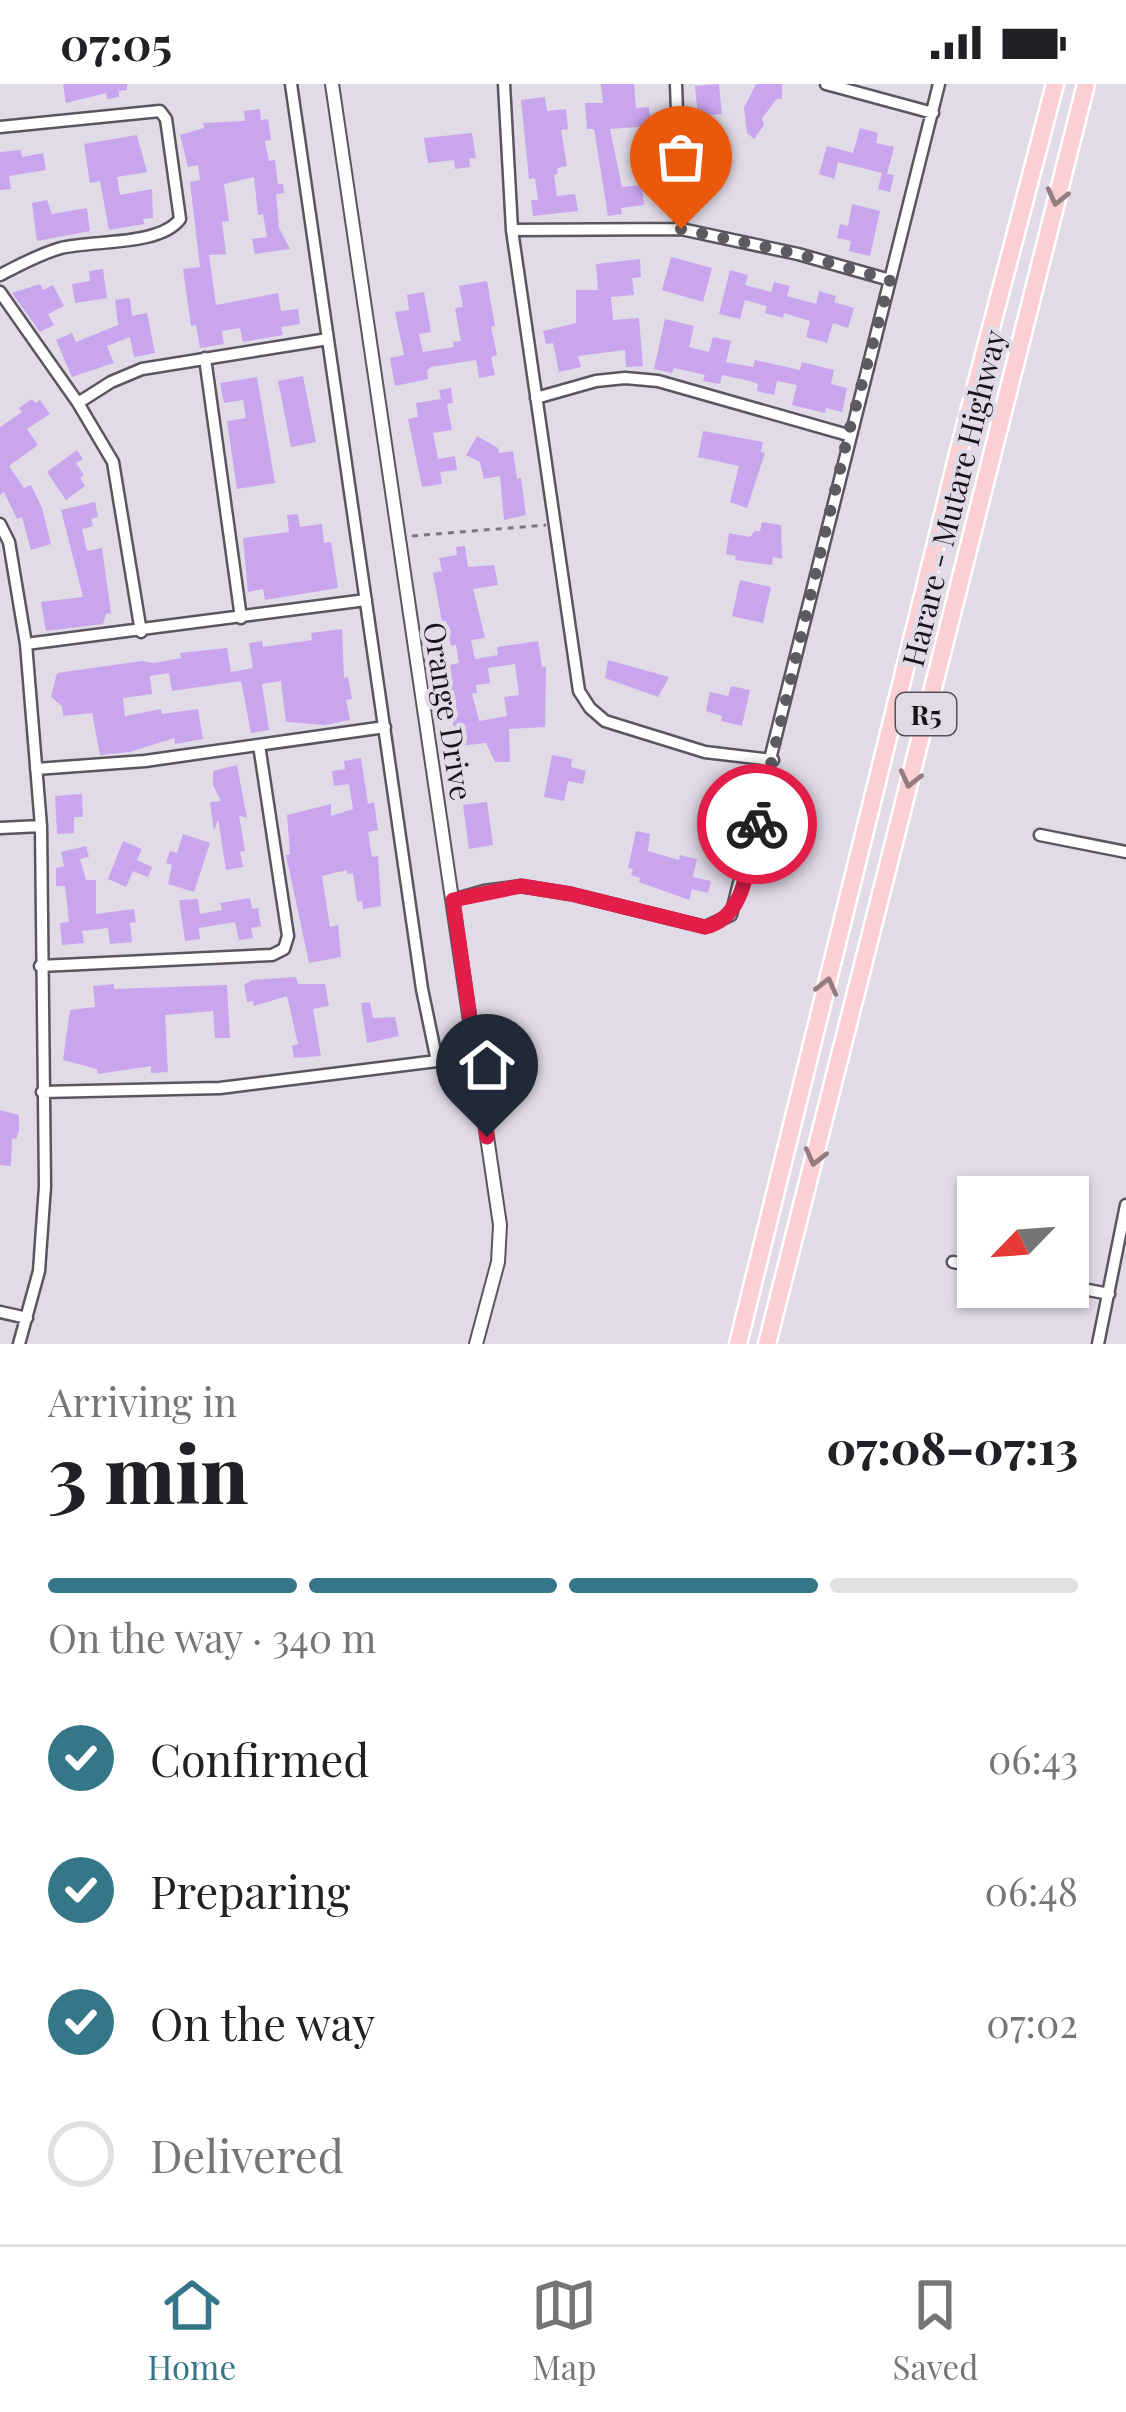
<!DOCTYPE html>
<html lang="en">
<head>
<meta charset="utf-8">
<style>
	:root { --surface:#fff; --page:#f2f2f2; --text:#202124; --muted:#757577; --line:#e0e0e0; --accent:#357789 }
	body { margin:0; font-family:"Playfair Display",serif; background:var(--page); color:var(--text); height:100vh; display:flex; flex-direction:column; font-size:45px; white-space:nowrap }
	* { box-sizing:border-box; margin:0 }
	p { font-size:39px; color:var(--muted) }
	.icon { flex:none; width:66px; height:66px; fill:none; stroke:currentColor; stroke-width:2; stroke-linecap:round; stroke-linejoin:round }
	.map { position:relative; height:1260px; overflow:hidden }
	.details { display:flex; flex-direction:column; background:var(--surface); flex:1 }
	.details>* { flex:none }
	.needle { width:78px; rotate:245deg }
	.controls { position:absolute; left:957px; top:1092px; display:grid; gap:24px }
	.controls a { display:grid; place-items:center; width:132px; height:132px; border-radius:0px; background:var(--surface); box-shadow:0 3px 9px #0004; font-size:60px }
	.pin { position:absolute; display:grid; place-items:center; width:102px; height:102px; color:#fff; margin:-123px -51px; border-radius:50% 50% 50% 0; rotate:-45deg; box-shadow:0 0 12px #0007 }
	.pin .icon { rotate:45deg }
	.courier { position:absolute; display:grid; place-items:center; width:120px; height:120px; margin:-60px; border:9px solid #e11d48; border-radius:50%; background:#fff; color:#222; box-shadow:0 3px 15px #0007 }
	.head em { font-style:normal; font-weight:800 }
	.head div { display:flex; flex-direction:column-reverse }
	.head { display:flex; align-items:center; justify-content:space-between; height:204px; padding:0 48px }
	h1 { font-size:78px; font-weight:800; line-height:90px }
	.bar { display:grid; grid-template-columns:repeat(4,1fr); gap:18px 12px; align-content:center; height:144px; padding:0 48px }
	.bar i { height:15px; border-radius:9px; background:var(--line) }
	.bar .active { background:var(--accent) }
	.bar p { grid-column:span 4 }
	ol { padding:0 48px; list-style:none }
	li { display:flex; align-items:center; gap:36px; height:132px }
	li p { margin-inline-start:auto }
	li .icon { padding:12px; border-radius:50%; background:var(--accent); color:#fff; stroke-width:4 }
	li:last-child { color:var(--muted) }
	li i { width:66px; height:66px; border:6px solid var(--line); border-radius:50% }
	.status { display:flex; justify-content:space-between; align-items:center; height:84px; padding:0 60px; background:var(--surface); direction:ltr }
	.status svg { height:33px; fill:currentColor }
	.menu { display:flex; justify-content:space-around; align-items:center; height:168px; border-top:3px solid var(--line); background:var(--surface); font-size:33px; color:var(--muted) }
	.menu a { display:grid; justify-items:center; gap:6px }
	.menu .active { color:var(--accent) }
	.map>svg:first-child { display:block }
</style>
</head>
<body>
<div class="status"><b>07:05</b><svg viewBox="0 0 49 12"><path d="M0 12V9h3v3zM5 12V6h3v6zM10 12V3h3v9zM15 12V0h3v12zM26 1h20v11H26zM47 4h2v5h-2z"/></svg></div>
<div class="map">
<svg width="1126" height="1260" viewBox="0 0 1126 1260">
	<rect width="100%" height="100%" fill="#e1dbe7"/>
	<path fill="#c9a5ee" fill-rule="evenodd" d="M63,0H127V6L119,7V13L107,15L106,9L66,19Z
		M601,0H634L636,24L649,23L651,42L610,45L622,103L642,101L644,121L621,124L622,130L608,132L594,45H587L585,19H603Z
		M719,0L722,30L698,32L695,2Z
		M756,0H782V15H777L762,34L764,41L754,55L747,49L744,24Z
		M545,13L547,27L566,25L568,45L561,46L567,82L557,84L558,90L554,91L557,112L575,110L578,127L533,132L531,116H538L535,94L529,95L521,16Z
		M260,25L261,36L268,35L271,56L265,57L269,77L275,76L278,100H283L284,109L276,110L279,144L290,165L255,170L252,155L267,153L263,130L258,131L254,93L224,100L229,137L222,138L226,170L209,171L216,221L278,209L281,227L298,225L300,240L281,243L283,251L243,258L240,244L222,247L224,260L200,264L196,241L191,242L183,185L200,183L190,98L200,96L198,81L188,83L180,51L204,44L203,39L245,37L244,27Z
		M860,44L878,49L876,59L894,63L887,90L894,91L890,108L878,105L882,89L838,78L834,95L819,90L827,62L853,69Z
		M472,49L476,74L469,75L470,83L455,85L454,76L428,79L424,54Z
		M137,51L147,88L117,93L120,111L152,105L153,134L143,135L144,140L109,146L100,97L90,99L84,60Z
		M21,66L22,73L43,69L46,86L9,92L11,105L0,106V68Z
		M47,116L52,130L87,124L90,147L37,157L32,119Z
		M852,120L880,127L870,172L849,167L851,157L837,154L840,140L848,142Z
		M671,173L712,184L703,218L662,206Z
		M640,175L641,193L632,194L634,211L611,213L613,236L639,234L643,282L626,283L625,266L578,272L581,283L559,288L553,259L546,260L543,247L576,239V206H598L596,180Z
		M103,185L107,214L75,219L72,200L90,197L89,187Z
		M730,186L748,191L745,201L771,208L774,198L790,202L787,212L816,220L819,207L836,212L834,218L854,224L848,244L833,239L827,259L806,253L810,237L784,229L783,234L765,229L767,222L745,216L740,235L719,230Z
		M487,197L495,242L491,243L497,271L491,273L495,291L479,294L476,276L431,283L427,287L428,295L395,302L390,274L404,271L395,228L409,226L407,211L424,208L431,248L419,250L423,268L454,263L453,258L461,257L455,224L463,223L459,202Z
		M40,200L43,206L53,201L64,222L48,230L54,241L40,248L12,209Z
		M130,214L132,232L147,229L155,269L134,273L130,253L107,262L114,279L72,293L56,256L72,249L76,258L118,241L115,216Z
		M665,235L694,242L689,263L709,268L713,253L731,257L726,278L753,283L755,276L800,286L802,278L834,286L831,300L847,304L842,328L826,324L825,329L792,321L797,301L777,297L774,311L757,307L758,300L750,297L722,291L720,300L703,297L705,291L674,284L672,289L654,285Z
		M303,292L316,358L291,363L278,297Z
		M257,293L275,399L237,405L227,337L246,334L243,316L224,319L220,299Z
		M451,304L453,319L447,320L452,346L433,349L438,375L455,372L457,386L440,388L442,400L422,403L408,335L418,333L416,319L441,315L439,306Z
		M32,315L35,319L40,316L50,330L27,345L38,361L9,382L24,404L31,401L42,424L51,460L31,466L22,433L17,435L4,408L0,411V343L22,328L19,324Z
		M703,347L763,358L761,368L765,369L747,424L730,418L739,382L698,373Z
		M477,352L498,364L499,369L513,367L517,395L521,394L526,431L504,436L500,392L484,395L480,378L466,371Z
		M77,366L83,375L76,379L84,391L80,394L85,402L66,416L47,388Z
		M95,418L98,433L91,435L93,442L82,445L87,467L102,464L111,529L106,530L103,540L46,547L41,518L83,513L61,426Z
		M298,430L300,443L322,440L324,459L331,458L338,504L265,516L263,505L248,508L243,454L289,448L287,431Z
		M762,438L781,441L782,475L773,473L772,481L735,476L736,472L726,470L729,449L750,453L755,447H760Z
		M465,462L468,483L494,481L498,501L473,505L485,554L471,556L475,575L498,571L497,563L538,557L542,583H546L545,643L509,645L510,678H495L486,659L459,662L456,658L444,589L451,588L450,581L459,579L456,561L451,562L446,537L442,538L433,489L442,487L439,474L457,471L456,463ZM515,580L519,611L504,613L507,632L479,637L472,610L477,609L476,601L490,599L488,584Z
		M740,496L771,503L763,539L732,532Z
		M342,545L344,594L348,593L352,615L346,616L350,636L325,641L286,638L281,597L262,600L269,646L251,649L241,597L172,607L169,589L150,592L152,610L123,614L125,632L161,625L162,630L198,625L203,655L175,660L174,654L130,668L100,671L92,629L63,632L62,622L51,613L57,589L142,577L154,579L181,574L180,569L227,564L231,588L253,584L249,559L262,557L263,563L312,556L311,549Z
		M608,576L669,593L658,613L605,594Z
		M731,602L750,606L742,642L721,637L722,632L706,627L710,608L728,612Z
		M552,671L572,675L571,683L586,687L583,700L568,697L564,717L544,713Z
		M361,674L368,720L374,718L378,746L368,748L372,773L378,772L381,822L363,825L362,817L357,818L353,789L347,790V786L322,792L330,843L338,841L341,873L309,879L286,771L290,770L287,731L331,720V732L353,725L349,700L334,702L332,687L345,685L344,677Z
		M237,681L247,734L239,731L245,767L240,768L243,783L226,786L218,735L214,747L210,718L221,717L213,701V687Z
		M82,710L83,733H74V749L57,750L55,712Z
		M487,718L493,761L469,765L463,721Z
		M636,747L650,750L648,767L679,776L680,771L697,775L693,793L711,797L708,809L692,805L689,816L639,798L640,794L631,791L633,785L628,784Z
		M183,750L210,759L194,808L168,800L172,781L166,779L170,767L177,769Z
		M123,757L142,765L137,776L152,783L148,793L133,787L126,803L108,795Z
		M86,762L89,773L80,775L86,796H96V830L134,825L136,838L130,839L132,858L110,860L108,844L82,847L84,859L62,861L60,839L69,838L65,802H56V784L64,782L61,768Z
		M250,814L252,825L258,824L261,842L251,844L253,854L239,856L235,838L199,844L200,855L185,857L179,816L198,815L200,830L222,826L220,819Z
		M296,893L298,900H325L329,922L313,925L321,972L294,974L292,962L298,960L287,912L254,922L253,917L247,918L244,901L252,896Z
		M114,900V905L227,901L230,954H215L213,927L165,931L168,988L151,989V982L98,990L97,985L63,976L70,926L95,923L93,902Z
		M370,918L373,934L395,933L399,952L367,959L361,919Z
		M0,1026L19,1031V1047L16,1055L12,1054L11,1082L0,1081Z"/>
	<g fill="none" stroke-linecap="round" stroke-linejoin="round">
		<defs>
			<path id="minor" d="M291,0L422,905L437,977L474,971
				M504,0L512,146L579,607L590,624L605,637L705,668L773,676
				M676,0L681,145
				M826,0L933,29
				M0,43L160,27L166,35L180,135C160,162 93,156 61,164C39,170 20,181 0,191
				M512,146L681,145L798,170L890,196
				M0,208L78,319L113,378L141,548
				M205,274L241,534
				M536,314L596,297L625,294L658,297L848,351
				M78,319L111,298L142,285L328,255
				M0,440L9,458L26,560L41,742L45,1102L39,1187L19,1260
				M26,560L366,516
				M36,685L145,677L385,643
				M0,744L41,742
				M1040,751L1126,768
				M453,816L484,807L521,802L571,810L705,843L731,831L939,0
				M40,882L272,871L284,865L288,852L259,661
				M42,1008L220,1004L437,977
				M953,1178L978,1183
				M1068,1202L1109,1210
				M0,1228L27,1234
				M1098,1260L1126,1121"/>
			<path id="tertiary" d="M332,0L500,1141L498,1178L476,1260"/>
			<path id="trunk" d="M738,1260L959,366L1055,0
				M767,1260L1086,0"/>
		</defs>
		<use href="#minor" stroke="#5a555f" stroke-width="15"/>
		<use href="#tertiary" stroke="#5a555f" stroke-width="16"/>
		<use href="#trunk" stroke="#fff" stroke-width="21"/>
		<path stroke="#7b7780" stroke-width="3" stroke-dasharray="6 6" stroke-linecap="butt" d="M412,452L546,441"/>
		<use href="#minor" stroke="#fff" stroke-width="10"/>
		<use href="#tertiary" stroke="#fff" stroke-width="12"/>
		<use href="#trunk" stroke="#fccfd2" stroke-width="16"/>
	</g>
	<defs><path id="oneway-chevron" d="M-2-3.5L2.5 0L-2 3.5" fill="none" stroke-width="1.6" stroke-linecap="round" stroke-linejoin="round" transform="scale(3)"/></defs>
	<g stroke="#947b7f">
		<use href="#oneway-chevron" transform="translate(1057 113) rotate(104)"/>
		<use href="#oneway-chevron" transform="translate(910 695) rotate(104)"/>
		<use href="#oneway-chevron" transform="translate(827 902) rotate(-76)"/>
		<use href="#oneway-chevron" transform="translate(815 1073) rotate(104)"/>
	</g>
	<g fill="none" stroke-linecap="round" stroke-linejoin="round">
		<path stroke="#5d5a61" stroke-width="12" stroke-dasharray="0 21.6" d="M681,145L798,170L890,196L848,351L757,740"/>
		<path stroke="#e11d48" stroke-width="15" d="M487,1053L453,816L521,802L571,810L705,843C747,834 748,775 757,740"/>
	</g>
	<g text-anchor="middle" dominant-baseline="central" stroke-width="9" stroke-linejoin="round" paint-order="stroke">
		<rect fill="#e1dbe7" stroke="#535057" stroke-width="3" x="896" y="609" width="60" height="42" rx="9"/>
		<g font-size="27" font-weight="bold" fill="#161419">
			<text x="926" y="630">R5</text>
		</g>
		<g font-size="30" fill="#161419" stroke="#e1dbe7">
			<text transform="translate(953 414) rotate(-76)">Harare - Mutare Highway</text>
			<text transform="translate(449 627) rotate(81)">Orange Drive</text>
		</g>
	</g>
</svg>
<div class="controls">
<a><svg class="needle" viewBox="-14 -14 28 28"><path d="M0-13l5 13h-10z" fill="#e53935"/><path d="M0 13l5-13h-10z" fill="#757577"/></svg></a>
</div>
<div class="pin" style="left:681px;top:145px;background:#ea580c"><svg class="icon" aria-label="bag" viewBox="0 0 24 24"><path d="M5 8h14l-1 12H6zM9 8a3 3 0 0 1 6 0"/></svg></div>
<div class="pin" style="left:487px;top:1053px;background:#1f2937"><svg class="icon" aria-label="home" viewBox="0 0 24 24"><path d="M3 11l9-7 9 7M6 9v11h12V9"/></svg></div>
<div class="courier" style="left:757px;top:740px"><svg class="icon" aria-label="bike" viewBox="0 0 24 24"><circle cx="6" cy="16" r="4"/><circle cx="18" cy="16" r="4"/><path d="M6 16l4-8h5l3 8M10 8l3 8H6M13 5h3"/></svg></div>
</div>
<section class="details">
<div class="head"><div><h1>3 min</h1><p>Arriving in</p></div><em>07:08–07:13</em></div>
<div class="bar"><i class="active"></i><i class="active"></i><i class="active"></i><i></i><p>On the way · 340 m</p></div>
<ol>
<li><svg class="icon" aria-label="check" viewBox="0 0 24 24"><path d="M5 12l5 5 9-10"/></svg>Confirmed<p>06:43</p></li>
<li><svg class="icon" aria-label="check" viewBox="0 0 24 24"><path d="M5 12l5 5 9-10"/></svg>Preparing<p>06:48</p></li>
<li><svg class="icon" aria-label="check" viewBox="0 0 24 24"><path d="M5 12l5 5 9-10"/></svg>On the way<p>07:02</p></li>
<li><i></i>Delivered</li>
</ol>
</section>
<nav class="menu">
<a class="active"><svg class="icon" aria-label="home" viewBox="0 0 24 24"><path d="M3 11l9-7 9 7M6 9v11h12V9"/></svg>Home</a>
<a><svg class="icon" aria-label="map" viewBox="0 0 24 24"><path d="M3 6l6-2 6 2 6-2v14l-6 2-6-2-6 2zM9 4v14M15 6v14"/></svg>Map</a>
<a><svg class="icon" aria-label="saved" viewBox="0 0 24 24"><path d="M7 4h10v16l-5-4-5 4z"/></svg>Saved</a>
</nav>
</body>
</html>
